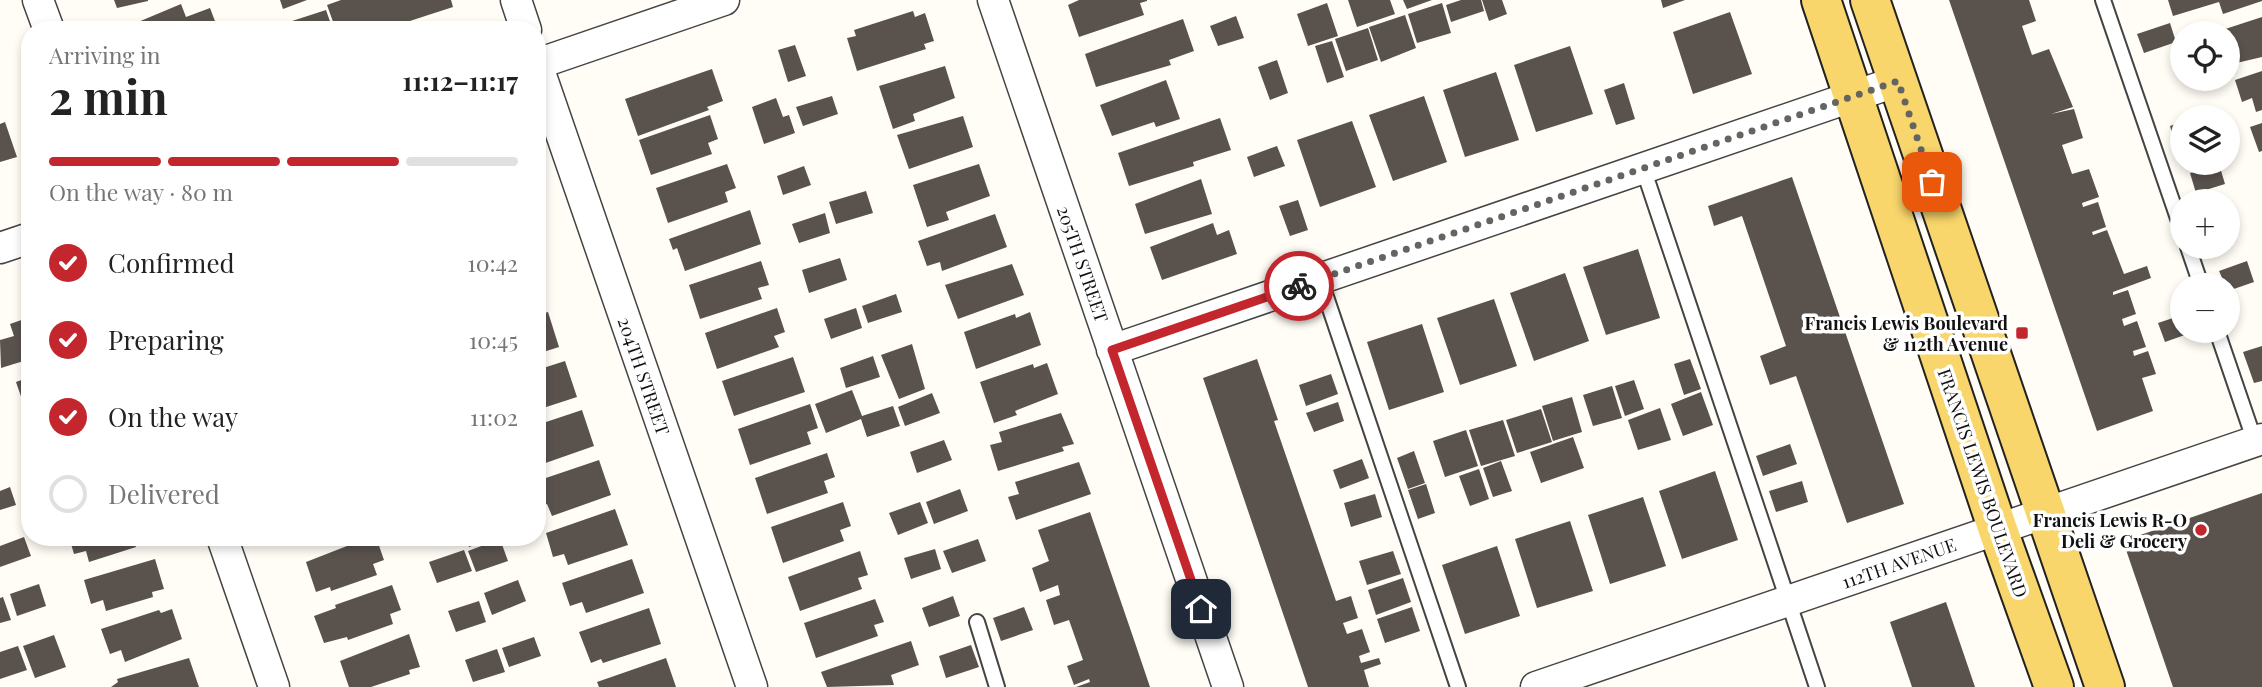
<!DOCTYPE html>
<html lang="en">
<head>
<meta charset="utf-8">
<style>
	:root { --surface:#fff; --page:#f6f6f6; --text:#222; --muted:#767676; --line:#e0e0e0; --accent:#c4262e }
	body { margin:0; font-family:"Playfair Display",serif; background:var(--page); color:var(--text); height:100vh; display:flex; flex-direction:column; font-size:26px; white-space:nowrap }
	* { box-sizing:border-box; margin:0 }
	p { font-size:23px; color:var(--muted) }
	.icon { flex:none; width:38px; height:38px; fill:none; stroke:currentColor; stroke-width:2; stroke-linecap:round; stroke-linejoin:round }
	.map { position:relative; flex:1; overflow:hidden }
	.details { position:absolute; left:21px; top:21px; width:525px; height:525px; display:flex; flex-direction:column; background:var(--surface); border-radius:28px; box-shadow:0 4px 10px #0003 }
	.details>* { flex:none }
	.fabs { position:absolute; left:2170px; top:21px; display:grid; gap:14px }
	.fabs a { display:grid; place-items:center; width:70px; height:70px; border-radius:50%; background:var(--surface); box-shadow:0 4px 10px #0003; font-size:35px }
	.pin { position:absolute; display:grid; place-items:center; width:60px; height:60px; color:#fff; margin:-30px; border-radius:14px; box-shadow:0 4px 10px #0006 }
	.courier { position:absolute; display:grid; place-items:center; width:70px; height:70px; margin:-35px; border:5px solid #c4262e; border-radius:50%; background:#fff; color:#222; box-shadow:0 2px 9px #0007 }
	.overview em { font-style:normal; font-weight:700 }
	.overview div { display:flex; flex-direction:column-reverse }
	.overview { display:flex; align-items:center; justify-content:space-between; height:119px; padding:0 28px }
	h1 { font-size:46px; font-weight:700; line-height:52px }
	.bar { display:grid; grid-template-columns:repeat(4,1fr); gap:10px 7px; align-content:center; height:84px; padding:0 28px }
	.bar i { height:9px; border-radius:5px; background:var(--line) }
	.bar .selected { background:var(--accent) }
	.bar p { grid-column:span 4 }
	ol { padding:0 28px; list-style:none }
	li { display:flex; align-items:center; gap:21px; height:77px }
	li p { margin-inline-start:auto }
	li .icon { padding:7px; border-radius:50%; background:var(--accent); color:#fff; stroke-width:4 }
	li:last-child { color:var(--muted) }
	li i { width:38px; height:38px; border:4px solid var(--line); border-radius:50% }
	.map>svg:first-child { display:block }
</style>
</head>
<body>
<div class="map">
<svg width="2262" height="687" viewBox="0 0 2262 687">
	<rect width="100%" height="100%" fill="#fffdf5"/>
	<path fill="#5a524d" d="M114,0H148V1L117,8Z
		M280,0H307L283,9Z
		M341,0H451L453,7L382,30H336L327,5Z
		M1079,0H1147V1L1140,3L1144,15L1079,37L1068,5Z
		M1348,0H1390L1395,14L1357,27Z
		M1403,0H1432L1407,9Z
		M1461,0H1481L1484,11L1451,22L1446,5Z
		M1482,0H1502L1507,14L1489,21Z
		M1661,0H1685L1663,8Z
		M1949,0H2029L2036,21L2022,26L2032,55L2049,49L2073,107L2051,114L2074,109L2083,138L2062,145L2072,174L2089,169L2099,197L2082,203L2083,207L2098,202L2106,227L2092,232L2093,235L2107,230L2124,274L2147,266L2151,278L2113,292V295L2128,290L2136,314L2122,319L2124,326L2137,321L2146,347L2133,351L2134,356L2148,351L2156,374L2142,378L2153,411L2097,431Z
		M2168,0H2262V1L2223,14L2219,2L2173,16Z
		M1327,3L1338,36L1308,46L1297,14Z
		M1442,3L1451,33L1417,43L1408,14Z
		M181,4L186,17L210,8L218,29L119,30Z
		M326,10L333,30H292L289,22Z
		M913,11L915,17L925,13L934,41L924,44L926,49L857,71L847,38L856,36L854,30Z
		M1730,12L1752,74L1693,94L1673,32Z
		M1405,15L1416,48L1381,62L1369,27Z
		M1236,16L1244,38L1218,46L1210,26Z
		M2262,17V57L2228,65V33H2213Z
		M1183,19L1194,51L1169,60L1171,65L1096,87L1085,54Z
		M2170,23L2176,42L2144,53L2137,34Z
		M1368,28L1378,60L1346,71L1335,39Z
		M1332,41L1344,77L1327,83L1315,46Z
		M795,45L806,76L788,82L778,50Z
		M1570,46L1593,114L1536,132L1514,65Z
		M1277,60L1288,93L1270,100L1258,67Z
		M945,66L955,98L913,114L915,121L893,129L879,86Z
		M712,69L723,101L707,107L709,110L638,136L625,99Z
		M2262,71V110L2256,112L2252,98L2242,102L2235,80Z
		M1496,72L1519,140L1465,157L1443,90Z
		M1166,80L1180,119L1156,127L1154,122L1112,136L1100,105Z
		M1624,83L1635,119L1616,125L1604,90Z
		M832,96L838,114L803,126L796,107Z
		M1424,96L1447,162L1393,181L1369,115Z
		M776,98L783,117L789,115L795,133L764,144L752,107Z
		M710,115L718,139L708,143L712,154L651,175L639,140Z
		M963,116L973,147L909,169L897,135Z
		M1220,118L1231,150L1193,162L1194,166L1129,186L1118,153Z
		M1352,121L1376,187L1320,207L1297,140Z
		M5,122L17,157L0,162V124Z
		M2182,122V144L2176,146L2170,126Z
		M2262,123V151L2259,152L2250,127Z
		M1277,146L1285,166L1254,177L1247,157Z
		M727,164L736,188L725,192L728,202L668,223L656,188Z
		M979,164L990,196L946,212L949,220L927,227L913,185Z
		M2219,164L2225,184L2196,193L2190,173Z
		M804,166L811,185L783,195L777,176Z
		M1792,177L1904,504L1847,523L1796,376L1770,385L1760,356L1786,346L1742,216L1714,226L1708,206Z
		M1201,179L1212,214L1145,234L1135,204Z
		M866,191L873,213L836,224L829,202Z
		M1298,200L1308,230L1290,236L1279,206Z
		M750,210L761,244L685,271L677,248L673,250L669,239Z
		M825,213L830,233L799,243L792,224Z
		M2230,213L2237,233L2228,236V214Z
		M995,214L1007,247L942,271L940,262L927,266L918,241Z
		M1213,223L1217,235L1229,230L1237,254L1162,280L1150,247Z
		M1638,249L1660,318L1606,335L1583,267Z
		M840,258L847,280L809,293L802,270Z
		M761,261L769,285L758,288L762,299L700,319L689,285Z
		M2247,261L2254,282L2228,291L2219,271Z
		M1012,264L1024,295L958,319L945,285Z
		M1565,273L1589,341L1534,361L1510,293Z
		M896,294L902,312L868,323L862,306Z
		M1494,299L1517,366L1460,385L1437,318Z
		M777,308L785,332L774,336L779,347L717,369L705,333Z
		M856,308L862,328L831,339L824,319Z
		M548,312L559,347L537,354V315Z
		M1030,312L1041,345L976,369L964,332L1015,314L1016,318Z
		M2182,315V331H2196L2165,342L2158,323Z
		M30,317V359L1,368L0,340L14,336L10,324Z
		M1422,324L1444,392L1389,410L1367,342Z
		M912,344L925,389L899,399L881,355Z
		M2262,346V381L2254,383L2243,352Z
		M873,356L880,377L846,388L840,368Z
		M793,357L805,392L734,416L722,381Z
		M1257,359L1278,420L1274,421L1336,601L1351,596L1358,618L1343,623L1347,634L1362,629L1370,652L1359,656L1361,663L1379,658L1381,664L1364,670L1369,687H1308L1244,499L1203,378Z
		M1690,359L1701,389L1684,395L1674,364Z
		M565,361L577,397L537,410V370Z
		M1047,363L1058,394L1015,411L1017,415L994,423L980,382L1033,364L1034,368Z
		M1331,374L1338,394L1306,406L1299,385Z
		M30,377V406L25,408L16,382Z
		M1634,380L1644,409L1625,416L1615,386Z
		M1612,386L1622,418L1593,426L1583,395Z
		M852,390L862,416L893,406L900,426L867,437L861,419L826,433L815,404Z
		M1701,392L1713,425L1683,436L1671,404Z
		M932,393L940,413L905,426L898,407Z
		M1572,397L1582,432L1553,441L1542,406Z
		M1338,402L1344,421L1314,432L1306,413Z
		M810,404L818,428L807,432L811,444L750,465L738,429Z
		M1660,408L1671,440L1638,450L1628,420Z
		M1541,409L1552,442L1517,453L1506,420Z
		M582,410L594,446L537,466V425Z
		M1061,413L1074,444L1062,447L1064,451L998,471L990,445L1002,442L999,432Z
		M1503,420L1515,456L1481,466L1469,430Z
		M1466,430L1478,466L1445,477L1433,441Z
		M1573,437L1584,468L1541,483L1530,452Z
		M944,440L952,460L917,473L910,452Z
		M1790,444L1797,464L1763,476L1756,456Z
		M1414,451L1425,483L1408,489L1397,458Z
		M827,453L835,477L824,481L828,493L767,514L755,478Z
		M1362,459L1369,478L1340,489L1333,470Z
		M599,460L611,495L552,516L547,504L537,507V481Z
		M1501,461L1512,491L1493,497L1483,468Z
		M1079,462L1091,494L1016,520L1008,497L1019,494L1015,482Z
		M1479,469L1489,499L1470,506L1459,476Z
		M1715,471L1738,540L1682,559L1659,491Z
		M1802,481L1808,502L1776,512L1769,491Z
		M1426,484L1435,513L1418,519L1408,490Z
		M10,487L16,505L0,510V491Z
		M960,489L968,511L934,524L926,502Z
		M2262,493V687H2173L2123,541Z
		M1375,494L1382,517L1351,527L1344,503Z
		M1643,497L1666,566L1610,584L1588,515Z
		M843,502L851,526L840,530L844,541L783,563L771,527Z
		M920,502L928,523L898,535L889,513Z
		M615,509L628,545L568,565L564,554L553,557L546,533Z
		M1090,512L1131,631L1150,687H1076L1090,682L1089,679L1074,685L1067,666L1083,660L1069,620L1054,625L1046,600L1060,595L1058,585L1040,592L1032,568L1049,561L1038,530Z
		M1570,521L1593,591L1537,608L1515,539Z
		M24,537L31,556L0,567V546Z
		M69,537H146L147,540L135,544L136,547L89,562L86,551L74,554Z
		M298,537H326V538L300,544Z
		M370,537H376L384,560L373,564L377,575L331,591L330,587L316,592L306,562Z
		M465,537H495V538L469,547Z
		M500,539L508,561L476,572L468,551Z
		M978,539L986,561L952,573L943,551Z
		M1497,546L1520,616L1465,634L1442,565Z
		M935,549L941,569L911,579L904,558Z
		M464,550L472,571L437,583L429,562Z
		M860,551L868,575L858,578L862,589L800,611L788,577Z
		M1393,551L1401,574L1367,585L1359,561Z
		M155,559L164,589L152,592L153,597L106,611L103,600L91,604L84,580Z
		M632,559L644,593L586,613L582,602L570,606L562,583Z
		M1403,578L1411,602L1376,615L1368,590Z
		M518,580L526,601L492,615L484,593Z
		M39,584L46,606L17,616L10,594Z
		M392,585L401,610L390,614L393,624L348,640L347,637L324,643L314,616L336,608L335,605Z
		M953,596L960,616L929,627L922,608Z
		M3,597L11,620L0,623V598Z
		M875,599L884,622L874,625L878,636L816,658L804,623Z
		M479,601L486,622L456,632L448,611Z
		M1946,602L1975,687H1912L1890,622Z
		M1024,607L1033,630L1001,641L993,618Z
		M1412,607L1420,631L1385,643L1377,619Z
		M649,608L661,644L603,663L601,659L591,663L579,632Z
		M172,609L182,639L125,662L121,650L110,654L101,629L159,610L161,613Z
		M409,634L420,667L409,670L410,674L371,687H349L340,661Z
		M54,635L66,667L35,678L23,646Z
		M534,637L541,656L509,667L502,648Z
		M911,641L919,665L891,675L894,685L827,687L821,672Z
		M971,645L979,667L946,678L939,656Z
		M18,646L27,670L0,679V652Z
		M497,649L505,672L473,682L465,660Z
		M189,658L199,687H111L118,682L117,679Z
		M666,658L676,687H599L597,682Z"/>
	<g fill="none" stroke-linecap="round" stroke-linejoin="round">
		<defs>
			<path id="lane" d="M2103,0L2182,230
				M1643,168L1817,687
				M2188,247L2201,285
				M1320,279L1458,687
				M2217,331L2255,442
				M977,622L997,687"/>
			<path id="street" d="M38,0L49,30
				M516,0L526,30
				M993,0L1228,687
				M537,64L752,687
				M537,64L724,0
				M0,248L30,238
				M1112,350L1898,81
				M222,537L274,687
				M1536,687L2262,439"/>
			<path id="primary" d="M1821,0L1998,530L2054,687
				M1870,0L2105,687"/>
		</defs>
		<use href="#lane" stroke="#444" stroke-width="18"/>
		<use href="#street" stroke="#444" stroke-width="33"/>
		<use href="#primary" stroke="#222" stroke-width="42"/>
		<use href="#lane" stroke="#fff" stroke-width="14"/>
		<use href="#street" stroke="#fff" stroke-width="30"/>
		<use href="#primary" stroke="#f9d66b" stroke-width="38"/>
	</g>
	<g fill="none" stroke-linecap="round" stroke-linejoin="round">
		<path stroke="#646461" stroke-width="7" stroke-dasharray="0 12.6" d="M1299,286L1898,81L1932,182"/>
		<path stroke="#c4262e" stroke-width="9" d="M1201,609L1112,350L1299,286"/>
	</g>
	<g fill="#c4262e" stroke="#fff" stroke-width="2.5">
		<rect x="2015" y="326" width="14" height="14" rx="3.5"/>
		<circle cx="2201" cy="530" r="7"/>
	</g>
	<g text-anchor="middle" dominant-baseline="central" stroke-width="7" stroke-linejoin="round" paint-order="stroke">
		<g font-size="18" fill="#111" stroke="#fff">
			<text transform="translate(1083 264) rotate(71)">205TH STREET</text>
			<text transform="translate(644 376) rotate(71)">204TH STREET</text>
			<text transform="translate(1983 483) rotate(71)">FRANCIS LEWIS BOULEVARD</text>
			<text transform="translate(1899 563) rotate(-19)">112TH AVENUE</text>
		</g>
		<g font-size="18" font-weight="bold" fill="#111" stroke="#fff" text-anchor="end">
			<text x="2008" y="323">Francis Lewis Boulevard<tspan x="2008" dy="21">&amp; 112th Avenue</tspan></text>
			<text x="2187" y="520">Francis Lewis R-O<tspan x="2187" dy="21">Deli &amp; Grocery</tspan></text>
		</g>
	</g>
</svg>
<div class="fabs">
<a><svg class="icon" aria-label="locate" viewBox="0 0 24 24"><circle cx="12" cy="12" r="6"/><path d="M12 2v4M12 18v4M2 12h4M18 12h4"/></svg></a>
<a><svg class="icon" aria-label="layers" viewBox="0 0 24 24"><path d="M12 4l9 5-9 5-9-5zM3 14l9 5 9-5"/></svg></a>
<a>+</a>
<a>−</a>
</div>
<div class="pin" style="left:1932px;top:182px;background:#ea580c"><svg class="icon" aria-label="bag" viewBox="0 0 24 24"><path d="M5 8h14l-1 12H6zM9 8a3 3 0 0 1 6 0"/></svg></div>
<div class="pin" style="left:1201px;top:609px;background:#1f2937"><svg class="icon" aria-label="home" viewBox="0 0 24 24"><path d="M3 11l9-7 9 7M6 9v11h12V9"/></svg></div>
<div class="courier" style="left:1299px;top:286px"><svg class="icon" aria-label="bike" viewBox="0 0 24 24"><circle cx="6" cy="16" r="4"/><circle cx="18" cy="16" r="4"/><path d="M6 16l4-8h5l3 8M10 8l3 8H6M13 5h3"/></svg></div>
<section class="details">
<div class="overview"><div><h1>2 min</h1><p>Arriving in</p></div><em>11:12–11:17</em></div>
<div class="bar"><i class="selected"></i><i class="selected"></i><i class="selected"></i><i></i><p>On the way · 80 m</p></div>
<ol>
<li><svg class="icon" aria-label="check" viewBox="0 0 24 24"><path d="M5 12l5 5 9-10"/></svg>Confirmed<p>10:42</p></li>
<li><svg class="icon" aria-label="check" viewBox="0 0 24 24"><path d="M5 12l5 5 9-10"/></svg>Preparing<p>10:45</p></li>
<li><svg class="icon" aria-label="check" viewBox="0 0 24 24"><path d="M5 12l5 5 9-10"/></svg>On the way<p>11:02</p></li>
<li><i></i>Delivered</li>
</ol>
</section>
</div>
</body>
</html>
